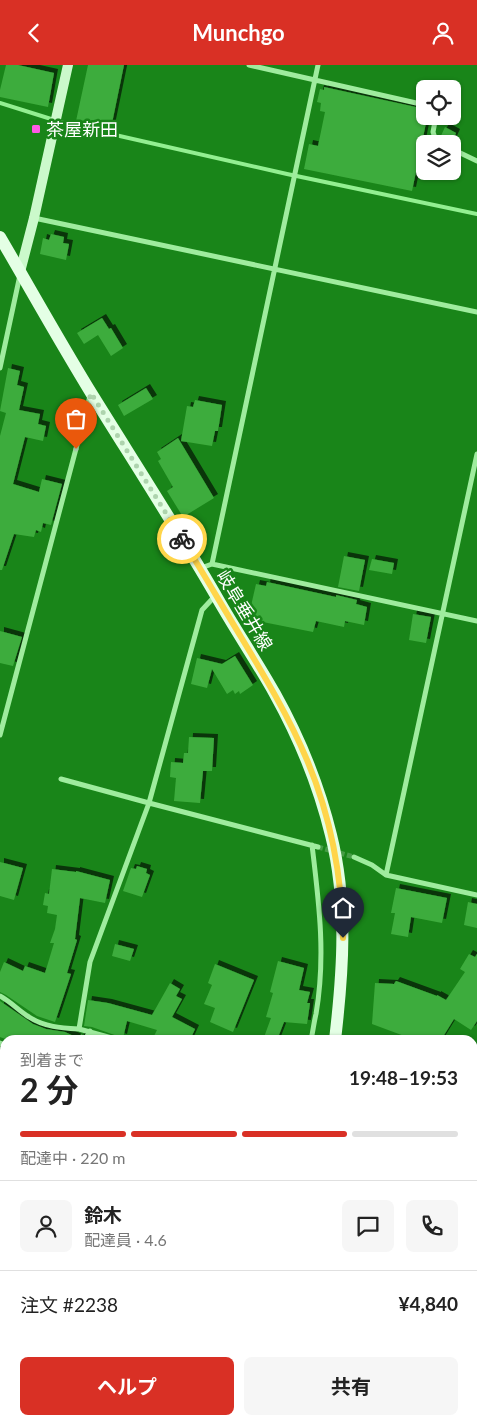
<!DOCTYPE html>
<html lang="ja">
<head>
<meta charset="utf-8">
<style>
	:root { --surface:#fff; --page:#f6f6f6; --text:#222; --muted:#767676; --line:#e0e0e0; --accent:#d93025 }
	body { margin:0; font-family:Lato,"Noto Sans JP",sans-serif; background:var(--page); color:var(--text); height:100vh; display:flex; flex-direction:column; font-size:19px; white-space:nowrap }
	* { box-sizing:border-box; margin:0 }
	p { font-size:16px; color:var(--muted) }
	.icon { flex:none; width:28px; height:28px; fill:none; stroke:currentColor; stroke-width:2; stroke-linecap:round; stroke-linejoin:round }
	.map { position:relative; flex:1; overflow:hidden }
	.side { position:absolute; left:0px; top:970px; width:478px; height:390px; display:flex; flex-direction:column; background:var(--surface); border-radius:15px 15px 0 0; box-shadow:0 1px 4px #0004 }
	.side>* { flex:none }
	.buttons { position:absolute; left:416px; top:15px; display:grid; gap:10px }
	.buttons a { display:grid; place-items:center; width:45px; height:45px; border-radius:8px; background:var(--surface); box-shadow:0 1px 4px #0004; font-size:25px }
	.pin { position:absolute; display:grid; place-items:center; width:42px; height:42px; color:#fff; margin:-51px -21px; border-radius:50% 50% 50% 0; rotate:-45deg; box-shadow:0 0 5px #0007 }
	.pin .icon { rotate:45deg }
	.courier { position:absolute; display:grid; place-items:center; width:50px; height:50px; margin:-25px; border:4px solid #ffd54a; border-radius:50%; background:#fff; color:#222; box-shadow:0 1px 6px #0007 }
	.head em { font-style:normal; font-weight:700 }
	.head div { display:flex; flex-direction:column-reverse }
	.head { display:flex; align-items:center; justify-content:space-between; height:85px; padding:0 20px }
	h1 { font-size:32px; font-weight:700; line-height:38px }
	.bar { display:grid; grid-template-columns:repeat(4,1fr); gap:8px 5px; align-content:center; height:60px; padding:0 20px }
	.bar i { height:6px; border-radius:4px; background:var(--line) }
	.bar .on { background:var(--accent) }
	.bar p { grid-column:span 4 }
	.line { display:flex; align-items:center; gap:12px; padding:0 20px; border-top:1px solid var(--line) }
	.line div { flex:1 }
	.round { display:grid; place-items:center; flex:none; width:52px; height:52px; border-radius:8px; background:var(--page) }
	.button { display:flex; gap:10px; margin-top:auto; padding:10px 20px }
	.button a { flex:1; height:58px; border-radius:8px; background:var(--accent); color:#fff; font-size:20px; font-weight:700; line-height:58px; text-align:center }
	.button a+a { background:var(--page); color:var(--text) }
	header { display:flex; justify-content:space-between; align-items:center; height:65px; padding:0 20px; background:var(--accent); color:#fff; font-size:22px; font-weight:700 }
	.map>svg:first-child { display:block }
</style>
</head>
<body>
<header><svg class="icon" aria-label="back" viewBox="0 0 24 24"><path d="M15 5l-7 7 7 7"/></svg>Munchgo<svg class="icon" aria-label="person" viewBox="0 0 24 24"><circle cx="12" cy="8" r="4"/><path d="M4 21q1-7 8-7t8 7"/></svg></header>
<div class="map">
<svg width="477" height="1360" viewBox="0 0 477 1360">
	<defs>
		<filter id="shadow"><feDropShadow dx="4" dy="-4" stdDeviation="0" flood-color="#0009"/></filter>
	</defs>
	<rect width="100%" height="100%" fill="#198519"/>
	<path fill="#229e21" d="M0,1006L5,1008V1355H189L187,1360H0Z"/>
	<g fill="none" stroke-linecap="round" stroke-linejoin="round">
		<path stroke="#93ef91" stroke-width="4" d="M0,38L67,59L287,109L477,149"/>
	</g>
	<path fill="#3eac3d" filter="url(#shadow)" d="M6,0H18L54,8L48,42L0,32V25Z
		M88,0H124L111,63L76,56Z
		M324,22L425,44V53H427L412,126L304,104L309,79L318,81L325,47L320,46L321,38L317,37L320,24L324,25Z
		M445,62L456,68L451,79L440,73Z
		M51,169L64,172L63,178L69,179L66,195L40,189L43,173L49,175Z
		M102,253L109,264L111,263L123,283L111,291L98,270L84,279L77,268Z
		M8,303L20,306L17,320L24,322L19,345L40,349L38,359L46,361L43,376L25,372L13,419L39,427L42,414L62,419L51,460L43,458L41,467L36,465L34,472L14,469L2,505H0V371L6,348L0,346Z
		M146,323L153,334L124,351L118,340Z
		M195,335L222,340L218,366H215L212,381L181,376L187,341L193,342Z
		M178,373L214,433L183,452L167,426L173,422L158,396L161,394L157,387Z
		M344,491L365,495L359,526L338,522Z
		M372,494L394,498L392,509L369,505Z
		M267,517L336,532V530L357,535L356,539L367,542L364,560L345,556L344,562L316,556L313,567L248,554L256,519L266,521Z
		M413,549L431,552L426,578L409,575Z
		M0,566L22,572L13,601L0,598Z
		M235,591L253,620L240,629L239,626L235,629L233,625L227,629L212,604L207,623L191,619L197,593L222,599Z
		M189,672L214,673L212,706H203L200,738L174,736L176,713L170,712L171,697L183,698L184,688H188Z
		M0,797L23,803L14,835L0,831Z
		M137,801L147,804L146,808L150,810L142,832L123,826L131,803L136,804Z
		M52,804L76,807V806L110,815L105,838L80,833L75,874L77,875L67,908L71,909L55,957L37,951L6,930L0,927V907L4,897L23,906L25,901L45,908L54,878H50L55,864L57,850L47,848L48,841L43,840L45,828L49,829Z
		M396,823L447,833L442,858L411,852L408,872L391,869L395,848H391Z
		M468,837L477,839V863L464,860Z
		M115,879L134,884L130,896L112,891Z
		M469,889L475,892L477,889V956L471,965L454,954L441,975H415L372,959L375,918L394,919L396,916L437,931V930L446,935L465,907L460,904Z
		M278,896L304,903L299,925L310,927L307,938H310L307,959L284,957L277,975H263L271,953L266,952L273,928L270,927Z
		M215,899L254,915L233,967L210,957L215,943L204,939L212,920L208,918Z
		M170,918L180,924L176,931L182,934L172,952L195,964L190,975H152L157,965L127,956L123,973L92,962L84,961L88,935L108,938L152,950Z
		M0,936L33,959L46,964L65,967L80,974L81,969L83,970L81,975H8L0,972Z"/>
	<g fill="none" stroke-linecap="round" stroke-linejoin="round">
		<path stroke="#479d47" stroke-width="5" stroke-dasharray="5 2.5" stroke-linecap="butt" d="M318,782L354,792"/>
		<path stroke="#9fec9e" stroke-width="5" d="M249,0L425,40
			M436,51L433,67L436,76L442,79
			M452,84L477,96
			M34,153L477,247
			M0,303L20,210
			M212,499L477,556
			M201,503L212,499L318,0
			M0,670L90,331
			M61,714L149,738L318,782
			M354,792L372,800L386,810L477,830
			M386,810L477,389
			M0,931C11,937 19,946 29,952C44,962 62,963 79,964L90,897L149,738L202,545L215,531
			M79,964L119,975
			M85,975L90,966
			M249,975V973
			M311,975C313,966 314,957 316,949C326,891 319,838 312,780
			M0,978L5,980
			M472,991L477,987
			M0,1016L5,1019
			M0,1130L5,1134
			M472,1134L477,1136
			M0,1175L5,1163"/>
		<path stroke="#cbf9cb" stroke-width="10" d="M20,207L34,153L68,0
			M0,1044L5,1046
			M472,1181L477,1182"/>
		<path stroke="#e4ffe5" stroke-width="12" d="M0,172C31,225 61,279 93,331C134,397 176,462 215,529C234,563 256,595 275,629C300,674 319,721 331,770C348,838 343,907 335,975
			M250,1360L251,1355"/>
	</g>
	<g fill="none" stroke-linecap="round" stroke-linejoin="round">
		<path stroke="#aed4ae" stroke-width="5" stroke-dasharray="0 9" d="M76,384L91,328L182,474"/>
		<path stroke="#ffd54a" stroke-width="6" d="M182,474C202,506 221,539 241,572C265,612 289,652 307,695C331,752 342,812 343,873"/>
	</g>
	<rect fill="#ff5ae6" stroke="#198519" stroke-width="2" x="31" y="59" width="10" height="10" rx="2.5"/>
	<g text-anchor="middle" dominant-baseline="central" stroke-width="5" stroke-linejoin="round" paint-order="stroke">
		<g font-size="18" fill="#fff" stroke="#198519" text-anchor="start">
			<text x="46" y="64">茶屋新田</text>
		</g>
		<g font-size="18" fill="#fff" stroke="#198519">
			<text transform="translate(245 545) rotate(59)">岐阜垂井線</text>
		</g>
	</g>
</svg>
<div class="buttons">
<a><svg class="icon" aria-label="locate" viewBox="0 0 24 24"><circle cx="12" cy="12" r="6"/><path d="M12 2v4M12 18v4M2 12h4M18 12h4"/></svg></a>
<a><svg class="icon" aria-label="layers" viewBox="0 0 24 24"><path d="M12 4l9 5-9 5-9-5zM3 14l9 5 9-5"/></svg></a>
</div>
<div class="pin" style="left:76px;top:384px;background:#ea580c"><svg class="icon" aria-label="bag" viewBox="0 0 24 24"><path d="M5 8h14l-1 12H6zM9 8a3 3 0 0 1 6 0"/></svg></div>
<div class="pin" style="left:343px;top:873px;background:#1f2937"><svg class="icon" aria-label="home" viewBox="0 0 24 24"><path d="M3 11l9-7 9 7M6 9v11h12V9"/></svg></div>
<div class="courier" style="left:182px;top:474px"><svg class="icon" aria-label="bike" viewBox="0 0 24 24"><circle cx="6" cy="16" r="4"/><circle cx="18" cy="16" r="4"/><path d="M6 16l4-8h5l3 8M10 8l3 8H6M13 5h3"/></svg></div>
<section class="side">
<div class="head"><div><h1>2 分</h1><p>到着まで</p></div><em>19:48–19:53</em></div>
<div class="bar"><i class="on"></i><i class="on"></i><i class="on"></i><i></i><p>配達中 · 220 m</p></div>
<div class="line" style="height:90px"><a class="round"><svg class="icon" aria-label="person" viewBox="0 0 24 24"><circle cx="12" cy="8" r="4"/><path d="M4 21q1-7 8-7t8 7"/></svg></a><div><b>鈴木</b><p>配達員 · 4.6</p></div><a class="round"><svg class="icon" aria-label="chat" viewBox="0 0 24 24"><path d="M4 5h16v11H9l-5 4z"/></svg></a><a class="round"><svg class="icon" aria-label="phone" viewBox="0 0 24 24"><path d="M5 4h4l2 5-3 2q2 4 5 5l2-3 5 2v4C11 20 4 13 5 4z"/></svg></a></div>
<div class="line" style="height:65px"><div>注文 #2238</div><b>¥4,840</b></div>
<div class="button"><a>ヘルプ</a><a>共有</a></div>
</section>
</div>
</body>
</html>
